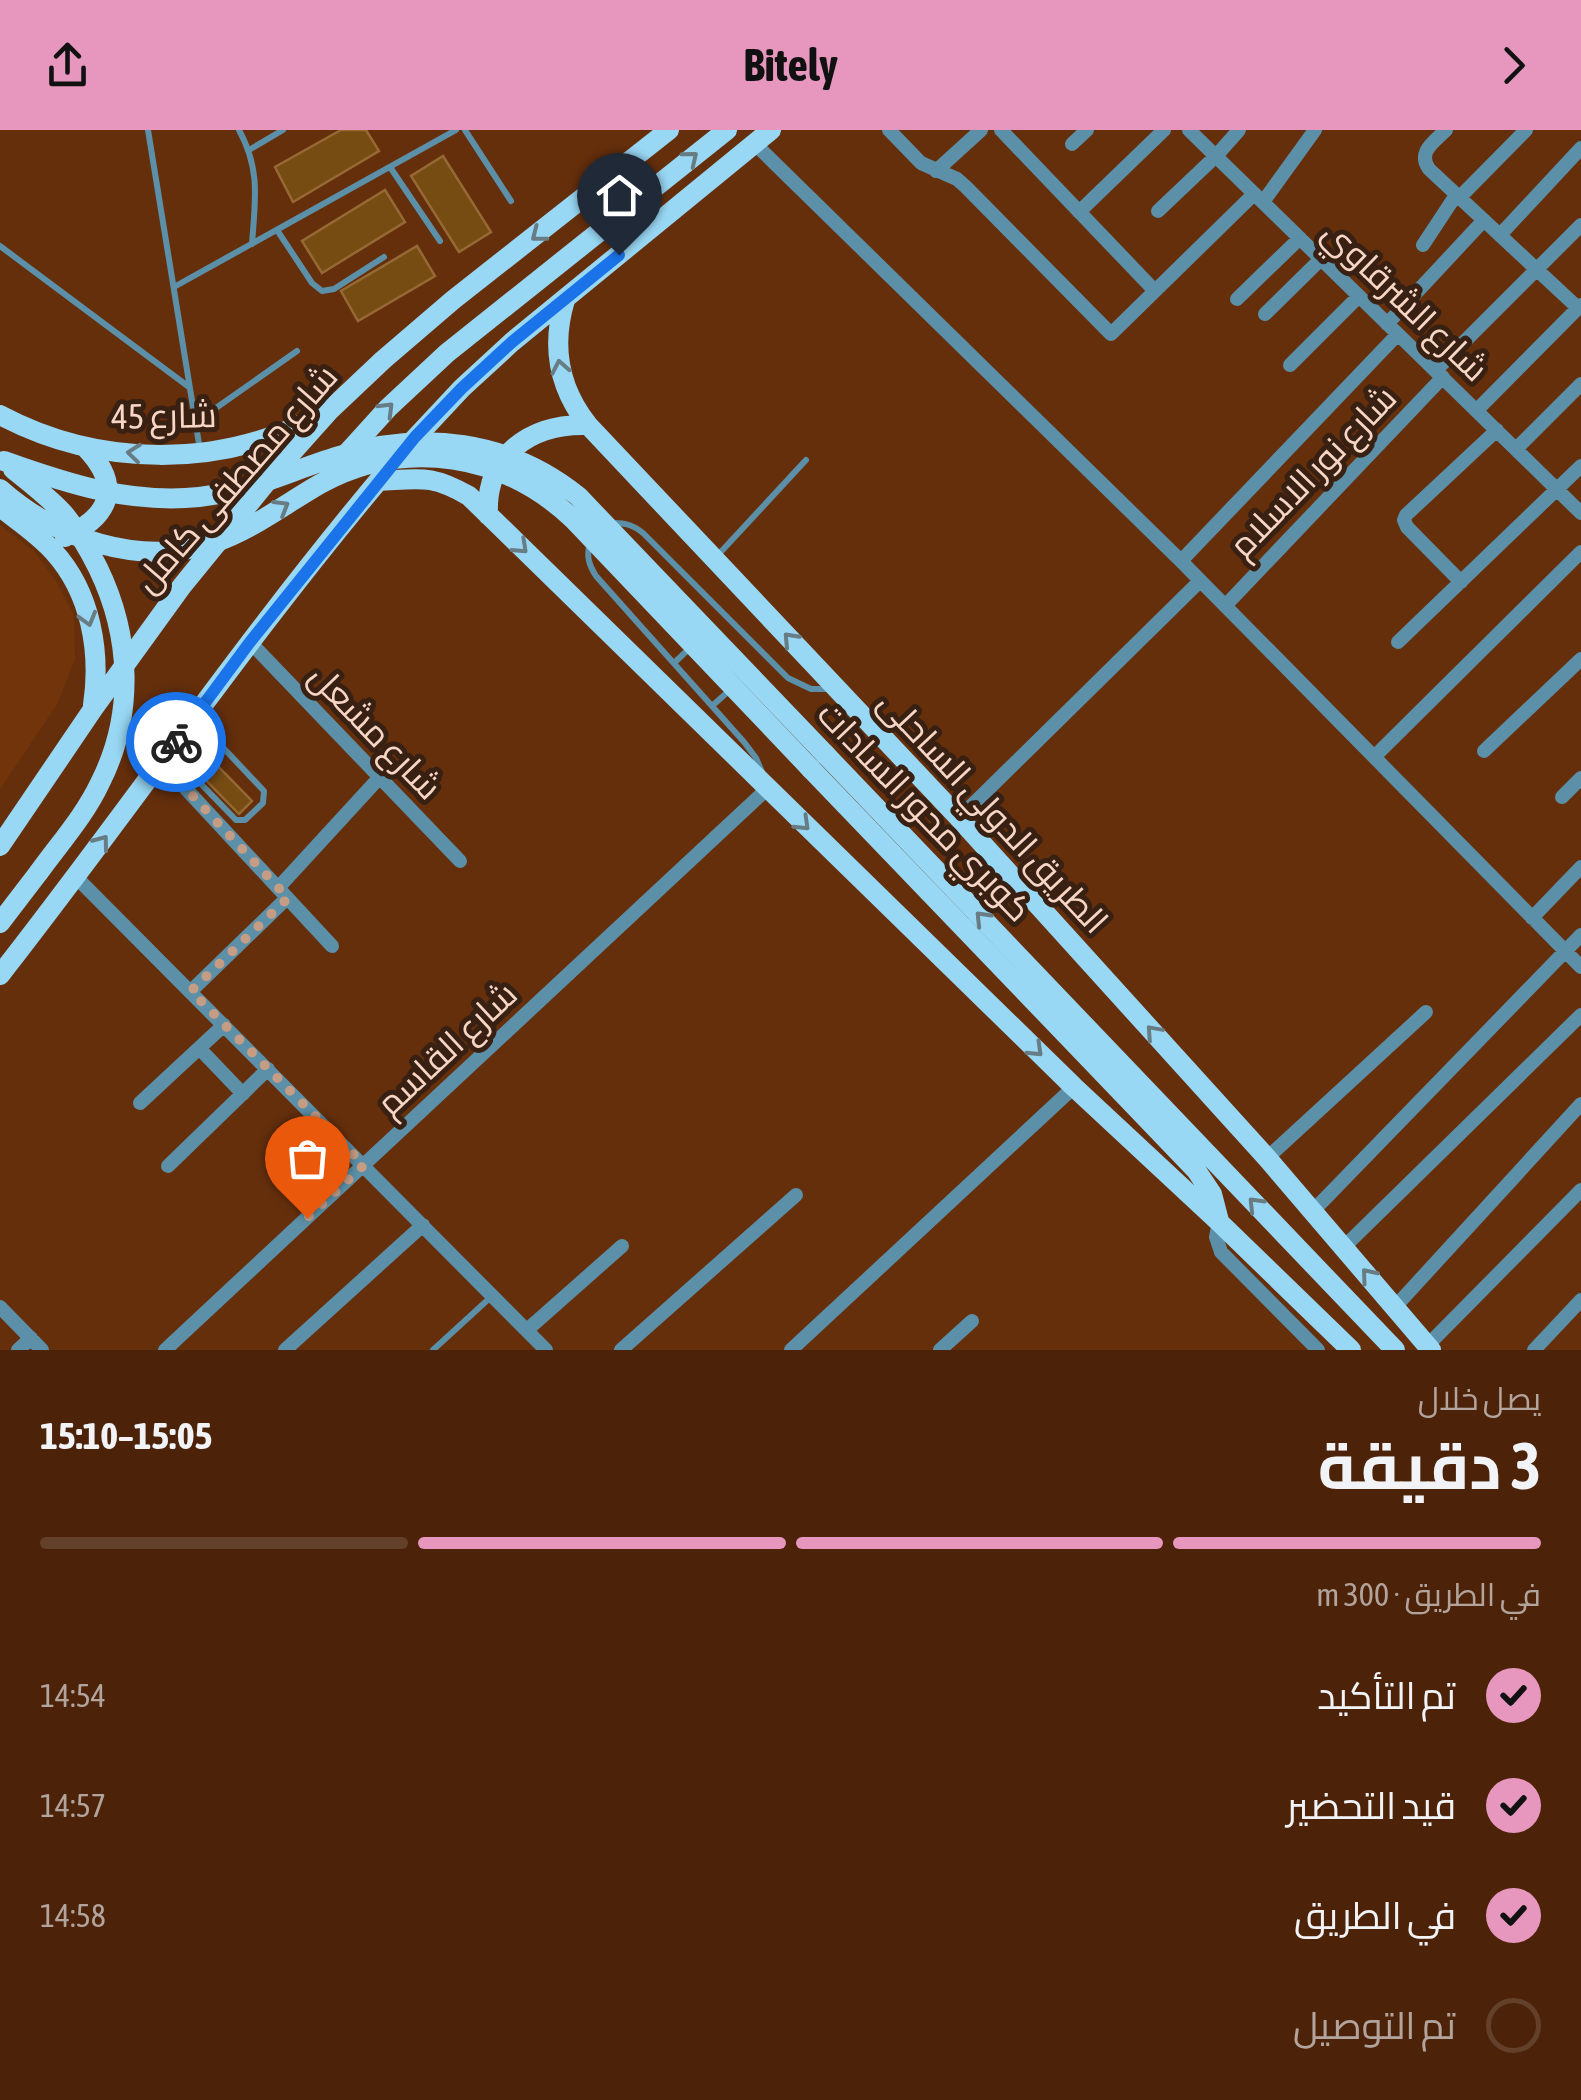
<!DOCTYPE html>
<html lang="ar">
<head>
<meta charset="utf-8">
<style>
	:root { --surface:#4c2309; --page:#532b12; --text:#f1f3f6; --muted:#b2a49c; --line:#63402a; --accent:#e797bd }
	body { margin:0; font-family:"Asap Condensed",Cairo,sans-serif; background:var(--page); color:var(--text); direction:rtl; height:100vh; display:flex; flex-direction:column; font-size:38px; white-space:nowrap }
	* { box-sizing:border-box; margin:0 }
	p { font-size:32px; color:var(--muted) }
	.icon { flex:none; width:55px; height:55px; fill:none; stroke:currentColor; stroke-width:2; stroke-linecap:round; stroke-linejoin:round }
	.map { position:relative; height:1220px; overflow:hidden; direction:ltr }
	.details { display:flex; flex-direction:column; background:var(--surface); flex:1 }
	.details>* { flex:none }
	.pin { position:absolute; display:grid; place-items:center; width:85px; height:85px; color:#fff; margin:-102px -42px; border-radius:50% 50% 50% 0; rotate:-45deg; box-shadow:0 0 10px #0007 }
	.pin .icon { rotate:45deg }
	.courier { position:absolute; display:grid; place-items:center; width:100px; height:100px; margin:-50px; border:8px solid #1a73e8; border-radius:50%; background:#fff; color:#222; box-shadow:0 2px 12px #0007 }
	.summary em { font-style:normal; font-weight:700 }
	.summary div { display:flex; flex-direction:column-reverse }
	.summary { display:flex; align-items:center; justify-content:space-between; height:170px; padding:0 40px }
	h1 { font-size:65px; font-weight:700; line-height:75px }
	.bar { display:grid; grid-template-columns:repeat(4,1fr); gap:15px 10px; align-content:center; height:120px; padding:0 40px }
	.bar i { height:12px; border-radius:8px; background:var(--line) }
	.bar .on { background:var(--accent) }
	.bar p { grid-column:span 4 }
	ol { padding:0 40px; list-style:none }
	li { display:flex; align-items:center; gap:30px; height:110px }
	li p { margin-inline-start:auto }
	li .icon { padding:10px; border-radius:50%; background:var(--accent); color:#111; stroke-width:4 }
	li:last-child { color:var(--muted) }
	li i { width:55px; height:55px; border:5px solid var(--line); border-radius:50% }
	header { display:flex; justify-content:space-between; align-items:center; height:130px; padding:0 40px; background:var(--accent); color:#111; font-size:45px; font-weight:700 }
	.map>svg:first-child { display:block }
</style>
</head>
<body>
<header><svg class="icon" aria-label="forward" viewBox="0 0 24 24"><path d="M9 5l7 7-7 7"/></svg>Bitely<svg class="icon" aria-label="share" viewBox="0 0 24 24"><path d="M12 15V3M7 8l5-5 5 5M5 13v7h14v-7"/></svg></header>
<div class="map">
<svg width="1581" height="1220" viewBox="0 0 1581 1220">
	<rect width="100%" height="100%" fill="#652f0c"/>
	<path fill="#71340b" d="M0,395L34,421L56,451L74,485L75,529L58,573L0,659Z"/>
	<path fill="#764c13" stroke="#966934" stroke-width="2.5" d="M341,0H366L379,21L293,72L275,37Z
		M443,26L491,102L459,122L411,46Z
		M385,60L405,92L322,143L302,111Z
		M417,116L435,146L358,191L341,161Z
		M204,622L252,671L239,684L191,635Z"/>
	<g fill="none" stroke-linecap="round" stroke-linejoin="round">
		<path stroke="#5b90a8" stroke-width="6" d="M148,0L200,320
			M239,0C261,40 255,71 252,114
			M465,0L511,71
			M249,20L283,0
			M390,37L440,111
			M277,100L312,153L322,161L334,159L384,127
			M0,116L189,257
			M174,157L456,0
			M196,292L297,221
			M613,393C626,393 633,395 643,403L788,548L811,559H830
			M590,413C586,426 589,435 596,446L744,612L756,628L762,642
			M718,425L806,330
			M674,533L691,517
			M712,576L730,560
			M170,622L236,690H245L263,673L264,661L198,591
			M433,1220L492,1166"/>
		<path stroke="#5b90a8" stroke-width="14" d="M889,0L921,33L957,49L966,57L1111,204L1254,64
			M1001,0L1155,161
			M1189,0L1581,383
			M1446,0C1434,12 1417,22 1429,39L1578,178
			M755,14L1181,431L1581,837
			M1072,14L1087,0
			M936,41L981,0
			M1459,68L1526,0
			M1263,72L1315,0
			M1158,81L1216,26L1239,0
			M1079,82L1164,0
			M1500,105L1581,18
			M1423,115L1456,65
			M1237,169L1300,108
			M1265,184L1321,129
			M1387,194L1484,90
			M1290,235L1359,166
			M1436,240L1581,95
			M1477,280L1581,175
			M1516,319L1581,254
			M1181,431L1398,204
			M1461,452L1407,397L1404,390L1406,385L1497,300
			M1225,476L1443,247
			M250,512L460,731
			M1398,512L1581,336
			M1484,621L1581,529
			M1374,627L1581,422
			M161,632L332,816
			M1562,667L1581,648
			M959,688L1200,451
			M76,747L546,1220
			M278,758L379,648
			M1532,788L1581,737
			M191,861L287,768
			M199,918L243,964
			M140,973L224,895
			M1267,1028L1426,882
			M168,1036L268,939
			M1313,1081L1581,805
			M1219,1092L1216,1107L1221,1122L1318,1220
			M1344,1117L1581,885
			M0,1177L42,1220
			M1395,1177L1581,974
			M527,1200L622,1116
			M1427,1216L1581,1060
			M18,1220L31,1208
			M165,1220L767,659
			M285,1220L423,1095
			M621,1220L796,1065
			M791,1220L1074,957
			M940,1220L972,1191
			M1534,1220L1581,1170"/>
		<path stroke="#99d8f5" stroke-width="20" d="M565,170C551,216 558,257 588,295L959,688L1267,1028L1431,1220
			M0,285C98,337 219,339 318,286
			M404,320L462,258L512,212L771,0
			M339,332L388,278L447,223L727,0
			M378,351C420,349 431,344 469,366L1074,957L1219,1092L1351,1220
			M0,377C18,391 38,404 54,422C91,463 101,522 93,575
			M488,385C485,325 531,293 588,295
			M65,407C111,386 122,356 86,318
			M825,624L1395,1220
			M811,639L1196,1040L1212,1064L1219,1091
			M0,716L93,579L182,456L278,338L329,281L383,230L453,170L669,0
			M0,793L39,742
			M0,845C130,679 249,504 385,343"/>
		<path stroke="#99d8f5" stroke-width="20" d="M4,331C68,354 130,374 199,367C253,361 289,341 339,326C422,300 508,310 578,366L825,624
			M13,339C31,354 50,368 65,385C78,401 89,420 98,438C131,506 135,584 100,653C85,685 60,713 39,742
			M0,359C56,409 140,437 213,413C252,400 285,374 320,354C406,307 505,324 574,390L811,639"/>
	</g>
	<defs><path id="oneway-chevron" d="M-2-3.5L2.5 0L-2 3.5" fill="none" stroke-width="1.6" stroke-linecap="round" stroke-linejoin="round" transform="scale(2.5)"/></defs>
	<g stroke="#687c84">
		<use href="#oneway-chevron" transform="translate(691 28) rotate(-39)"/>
		<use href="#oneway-chevron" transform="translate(538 105) rotate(142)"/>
		<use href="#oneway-chevron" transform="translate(560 237) rotate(-101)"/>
		<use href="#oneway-chevron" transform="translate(387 279) rotate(-45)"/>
		<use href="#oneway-chevron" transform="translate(134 323) rotate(-174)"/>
		<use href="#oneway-chevron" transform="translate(282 377) rotate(-31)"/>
		<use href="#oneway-chevron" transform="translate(521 417) rotate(43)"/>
		<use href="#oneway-chevron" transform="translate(88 489) rotate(74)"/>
		<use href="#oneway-chevron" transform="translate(790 509) rotate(-133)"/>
		<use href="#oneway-chevron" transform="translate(803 694) rotate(44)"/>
		<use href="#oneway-chevron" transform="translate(102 712) rotate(-53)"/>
		<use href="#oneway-chevron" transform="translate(982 788) rotate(-134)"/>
		<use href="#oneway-chevron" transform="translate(1153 902) rotate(-132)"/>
		<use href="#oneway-chevron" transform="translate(1036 920) rotate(44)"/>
		<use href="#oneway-chevron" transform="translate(1255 1074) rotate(-134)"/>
		<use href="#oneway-chevron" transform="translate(1368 1145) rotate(-130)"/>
	</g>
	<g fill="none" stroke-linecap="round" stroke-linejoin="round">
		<path stroke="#c59c84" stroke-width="10" stroke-dasharray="0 18" d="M176,612L161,632L288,768L191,861L364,1035L307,1088"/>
		<path stroke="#1a73e8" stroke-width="12" d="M176,612L250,512L415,307L462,258L512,212L619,125"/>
	</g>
	<g text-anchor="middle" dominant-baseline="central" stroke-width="10" stroke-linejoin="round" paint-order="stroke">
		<g font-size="35" fill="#f8d6c5" stroke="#382012">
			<text transform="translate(1406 170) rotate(44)">شارع الشرقاوي</text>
			<text transform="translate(164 285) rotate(-1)">شارع 45</text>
			<text transform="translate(1312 341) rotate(-46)">شارع نور الاسلام</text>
			<text transform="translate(235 348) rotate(-49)">شارع مصطفى كامل</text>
			<text transform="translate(376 601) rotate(46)">شارع مشعل</text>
			<text transform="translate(925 681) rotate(46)">كوبري محور السادات</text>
			<text transform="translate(994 681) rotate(47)">الطريق الدولي الساحلى</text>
			<text transform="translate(446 918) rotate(-43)">شارع القاسم</text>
		</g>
	</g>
</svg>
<div class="pin" style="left:307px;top:1088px;background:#ea580c"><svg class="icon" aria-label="bag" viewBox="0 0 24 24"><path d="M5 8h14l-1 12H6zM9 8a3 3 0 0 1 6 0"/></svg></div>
<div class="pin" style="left:619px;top:125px;background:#1f2937"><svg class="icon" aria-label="home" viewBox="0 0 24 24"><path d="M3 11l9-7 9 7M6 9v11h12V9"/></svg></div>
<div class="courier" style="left:176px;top:612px"><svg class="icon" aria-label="bike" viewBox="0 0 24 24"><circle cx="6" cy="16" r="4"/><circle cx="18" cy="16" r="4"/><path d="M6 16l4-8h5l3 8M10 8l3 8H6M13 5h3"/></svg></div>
</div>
<section class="details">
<div class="summary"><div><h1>3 دقيقة</h1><p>يصل خلال</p></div><em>15:05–15:10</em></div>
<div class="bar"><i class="on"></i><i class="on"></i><i class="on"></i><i></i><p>في الطريق · 300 m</p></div>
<ol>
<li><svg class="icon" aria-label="check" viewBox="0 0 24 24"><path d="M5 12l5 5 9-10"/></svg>تم التأكيد<p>14:54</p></li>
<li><svg class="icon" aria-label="check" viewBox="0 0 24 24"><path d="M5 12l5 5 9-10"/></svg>قيد التحضير<p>14:57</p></li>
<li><svg class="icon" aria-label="check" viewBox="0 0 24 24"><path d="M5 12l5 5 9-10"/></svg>في الطريق<p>14:58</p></li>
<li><i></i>تم التوصيل</li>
</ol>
</section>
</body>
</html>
